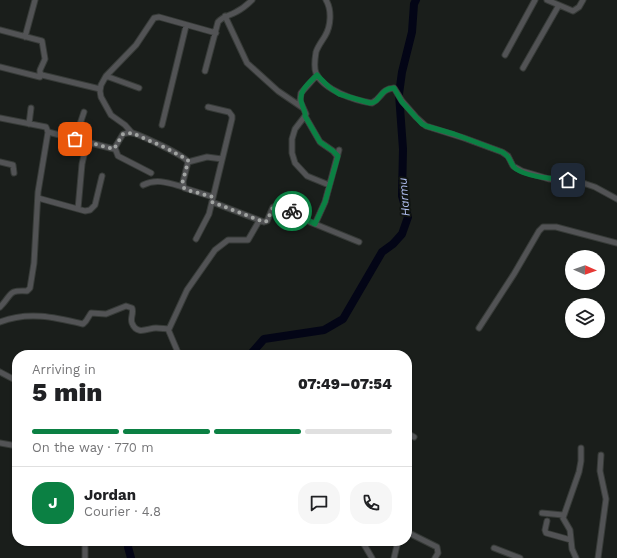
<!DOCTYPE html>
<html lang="en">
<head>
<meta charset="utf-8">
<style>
	:root { --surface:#fff; --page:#f6f6f6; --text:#202124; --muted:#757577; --line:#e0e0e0; --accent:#0b8043 }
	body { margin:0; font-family:"Work Sans",sans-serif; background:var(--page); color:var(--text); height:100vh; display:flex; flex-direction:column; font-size:15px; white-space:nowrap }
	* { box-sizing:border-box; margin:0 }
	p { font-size:13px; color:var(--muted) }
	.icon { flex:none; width:22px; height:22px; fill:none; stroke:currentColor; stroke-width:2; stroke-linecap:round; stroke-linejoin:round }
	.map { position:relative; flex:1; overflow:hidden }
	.panel { position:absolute; left:12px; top:350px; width:400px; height:196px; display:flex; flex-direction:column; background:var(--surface); border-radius:16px; box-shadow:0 1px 3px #0004 }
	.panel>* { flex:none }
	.needle { width:26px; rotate:92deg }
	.controls { position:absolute; left:565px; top:250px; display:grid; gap:8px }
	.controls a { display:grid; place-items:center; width:40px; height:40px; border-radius:50%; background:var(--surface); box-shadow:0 1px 3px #0004; font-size:20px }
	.pin { position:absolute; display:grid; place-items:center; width:34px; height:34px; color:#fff; margin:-17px; border-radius:8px; box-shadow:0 2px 6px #0006 }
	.courier { position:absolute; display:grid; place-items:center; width:40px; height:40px; margin:-20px; border:3px solid #0b8043; border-radius:50%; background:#fff; color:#222; box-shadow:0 1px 5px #0007 }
	.summary em { font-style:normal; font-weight:800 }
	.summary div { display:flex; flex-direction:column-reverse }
	.summary { display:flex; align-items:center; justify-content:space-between; height:68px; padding:0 20px }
	h1 { font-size:26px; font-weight:800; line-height:30px }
	.bar { display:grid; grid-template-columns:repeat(4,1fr); gap:6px 4px; align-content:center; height:48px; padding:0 20px }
	.bar i { height:5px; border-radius:3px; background:var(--line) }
	.bar .on { background:var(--accent) }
	.bar p { grid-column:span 4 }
	.line { display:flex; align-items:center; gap:10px; padding:0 20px; border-top:1px solid var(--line) }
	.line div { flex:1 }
	.round { display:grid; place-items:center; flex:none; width:42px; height:42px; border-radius:16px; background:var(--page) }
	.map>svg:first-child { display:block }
</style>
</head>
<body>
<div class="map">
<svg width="617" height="558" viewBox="0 0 617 558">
	<rect width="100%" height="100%" fill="#1a1e1b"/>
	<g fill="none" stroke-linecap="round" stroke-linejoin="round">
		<path stroke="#030516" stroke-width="8" d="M250,355L264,339L324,330L343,319L382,252L393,244L402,234L408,217L402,196L403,149L399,94L402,72L412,32L414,4L416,0
			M129,541L128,547L131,558"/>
		<defs>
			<path id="minor" d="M326,0C332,10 331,26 325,36C322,41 318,46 316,52C315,58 314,68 316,73C323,90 356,101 372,103C382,98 381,89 394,88L402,101L416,117L426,126L464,138L502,152L508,156L513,166L522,171L549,179L568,180L586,184L595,187L617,199
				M547,0L573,11L579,7L583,0
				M225,16L247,63L278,91L303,108
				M0,30L42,41L45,59L40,70V73L42,75L100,89
				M25,37L35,0
				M505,55L535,0
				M0,67L40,77
				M523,68L559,5
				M205,71L218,22C223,16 229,16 236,12C242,9 247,5 252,0
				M317,75L301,93L300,101L306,114L305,116L295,129L292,139V153L295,163L307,176L329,185
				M106,76L139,88
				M305,116L320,142L333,151L337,156
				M0,118L46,127L48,132L38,192L34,263L30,288L27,291C7,290 13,294 0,307
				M29,124L31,108
				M162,125L186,26
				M48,132L114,149L123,134C126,133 129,132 133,133C142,136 184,155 188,162L183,182L184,188L213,197
				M132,133L125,125L111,115L101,97L100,91L101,85L106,76L136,45L154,18L159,17L216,33
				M75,139L84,112
				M115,148L118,156L151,173
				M0,162L13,165L14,173
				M188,162L207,157L222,159
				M143,185C157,178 169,183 183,187
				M38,198L85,211L90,210L95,205L102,176
				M212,202L264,222L267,221L273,207L279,205L310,222L359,242
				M78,209L82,164L87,142
				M315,224L325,202L339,150
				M196,239L209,214L232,119V116L229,112L208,107
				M0,322C28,311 54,317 83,324L86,321L91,313L106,314L126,306L132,308C134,313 130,318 132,323C137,336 148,328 156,328C161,328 165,329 169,329L187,290L215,250L228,240H248L259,221
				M479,328L514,274L539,231L543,227H556L617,243
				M168,329L179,355
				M0,372L17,381
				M407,433L414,437
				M0,443L17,446
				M542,513L563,515
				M547,521L545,530L546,533L571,540
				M407,532L437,547L438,553L435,558
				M362,541L372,558
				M494,548L520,558
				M85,558V541
				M394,558L398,541
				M576,558L572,549L570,530L563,518L579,472L581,461V448
				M598,558L606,499L600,471L601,455"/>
		</defs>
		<use href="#minor" stroke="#373b38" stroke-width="7"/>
		<use href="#minor" stroke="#525355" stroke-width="5"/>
	</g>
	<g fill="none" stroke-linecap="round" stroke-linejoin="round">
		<path stroke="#a1a4a2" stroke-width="4" stroke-dasharray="0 7.2" d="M75,139L114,149L123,134L132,133L166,148L188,160V162L182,184L184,188L187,190L213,197L212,202L264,222L267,221L273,207L276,205L292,211"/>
		<path stroke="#0b8043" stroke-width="5" d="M292,211L315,224L325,202L338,156L333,151L320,142L305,116C306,112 303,109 302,104C297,92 309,83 317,75L329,87L339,94L370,103C381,103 378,89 394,88L402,102L422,124L426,126L454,134L502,152C512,157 509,164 516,169C530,178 553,178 568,180"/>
	</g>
	<g text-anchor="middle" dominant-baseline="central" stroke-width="4" stroke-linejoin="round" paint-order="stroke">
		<g font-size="12" font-style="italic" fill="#aebced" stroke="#111512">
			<text transform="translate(404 197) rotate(-95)">Harmu</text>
		</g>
	</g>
</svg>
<div class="controls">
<a><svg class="needle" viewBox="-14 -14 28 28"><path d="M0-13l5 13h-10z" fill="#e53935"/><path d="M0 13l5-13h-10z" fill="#757577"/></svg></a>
<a><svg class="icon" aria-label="layers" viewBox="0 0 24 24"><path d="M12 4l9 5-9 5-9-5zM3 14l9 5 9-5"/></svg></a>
</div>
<div class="pin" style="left:75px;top:139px;background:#ea580c"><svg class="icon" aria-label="bag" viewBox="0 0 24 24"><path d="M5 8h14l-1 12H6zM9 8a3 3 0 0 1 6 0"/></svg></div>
<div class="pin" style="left:568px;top:180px;background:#1f2937"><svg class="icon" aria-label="home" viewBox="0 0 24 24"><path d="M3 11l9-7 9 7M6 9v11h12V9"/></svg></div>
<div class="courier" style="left:292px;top:211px"><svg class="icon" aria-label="bike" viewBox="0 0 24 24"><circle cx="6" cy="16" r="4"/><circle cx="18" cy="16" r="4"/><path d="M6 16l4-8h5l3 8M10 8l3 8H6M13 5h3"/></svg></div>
<section class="panel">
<div class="summary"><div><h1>5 min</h1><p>Arriving in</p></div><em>07:49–07:54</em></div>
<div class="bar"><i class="on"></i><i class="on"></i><i class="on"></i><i></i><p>On the way · 770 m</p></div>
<div class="line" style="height:72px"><b class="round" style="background:var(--accent);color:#fff">J</b><div><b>Jordan</b><p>Courier · 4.8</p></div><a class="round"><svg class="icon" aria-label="chat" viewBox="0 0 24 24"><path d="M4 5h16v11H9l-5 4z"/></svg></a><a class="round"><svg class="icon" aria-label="phone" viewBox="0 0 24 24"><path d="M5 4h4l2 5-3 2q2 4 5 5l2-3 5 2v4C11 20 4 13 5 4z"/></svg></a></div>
</section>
</div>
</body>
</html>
